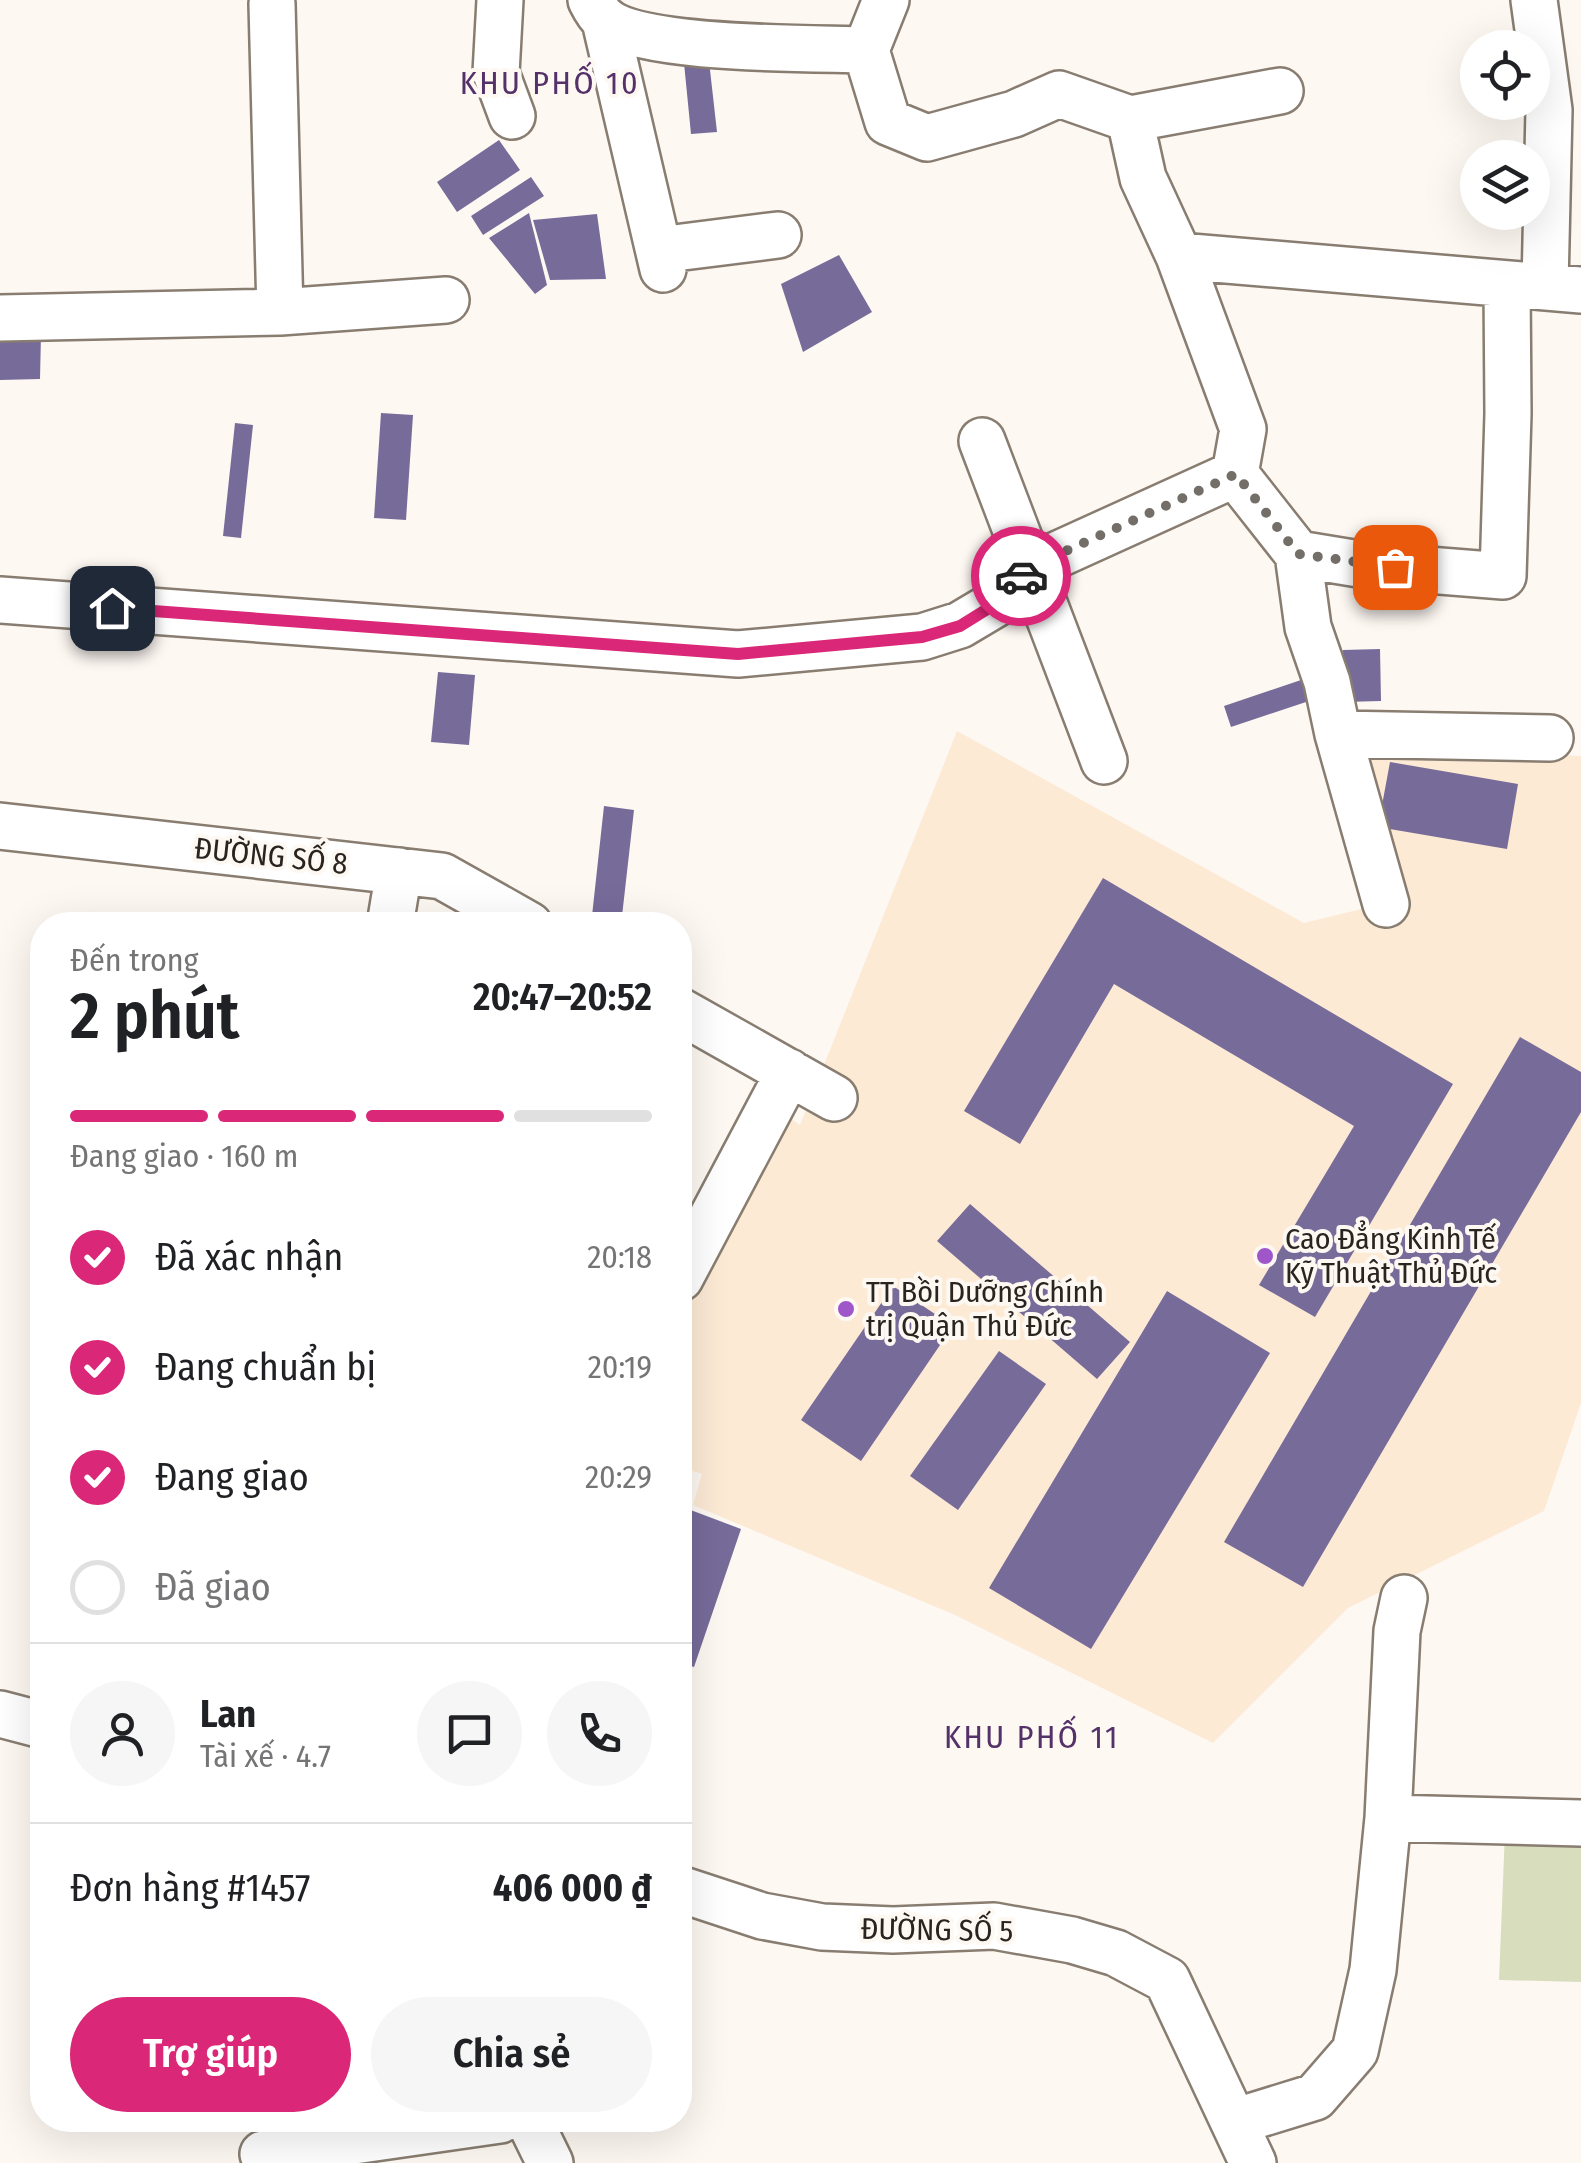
<!DOCTYPE html>
<html lang="vi">
<head>
<meta charset="utf-8">
<style>
	:root { --surface:#fff; --page:#f6f6f6; --text:#202124; --muted:#757577; --line:#e0e0e0; --accent:#db2777 }
	body { margin:0; font-family:"Fira Sans Condensed",sans-serif; background:var(--page); color:var(--text); height:100vh; display:flex; flex-direction:column; font-size:38px; white-space:nowrap }
	* { box-sizing:border-box; margin:0 }
	p { font-size:32px; color:var(--muted) }
	.icon { flex:none; width:55px; height:55px; fill:none; stroke:currentColor; stroke-width:2; stroke-linecap:round; stroke-linejoin:round }
	.map { position:relative; flex:1; overflow:hidden }
	.side { position:absolute; left:30px; top:912px; width:662px; height:1220px; display:flex; flex-direction:column; background:var(--surface); border-radius:40px; box-shadow:0 10px 40px #0002 }
	.side>* { flex:none }
	.controls { position:absolute; left:1460px; top:30px; display:grid; gap:20px }
	.controls a { display:grid; place-items:center; width:90px; height:90px; border-radius:50%; background:var(--surface); box-shadow:0 10px 40px #0002; font-size:50px }
	.pin { position:absolute; display:grid; place-items:center; width:85px; height:85px; color:#fff; margin:-42px; border-radius:20px; box-shadow:0 5px 15px #0006 }
	.courier { position:absolute; display:grid; place-items:center; width:100px; height:100px; margin:-50px; border:8px solid #db2777; border-radius:50%; background:#fff; color:#222; box-shadow:0 2px 12px #0007 }
	.overview em { font-style:normal; font-weight:600 }
	.overview div { display:flex; flex-direction:column-reverse }
	.overview { display:flex; align-items:center; justify-content:space-between; height:170px; padding:0 40px }
	h1 { font-size:65px; font-weight:600; line-height:75px }
	.bar { display:grid; grid-template-columns:repeat(4,1fr); gap:15px 10px; align-content:center; height:120px; padding:0 40px }
	.bar i { height:12px; border-radius:8px; background:var(--line) }
	.bar .current { background:var(--accent) }
	.bar p { grid-column:span 4 }
	.line { display:flex; align-items:center; gap:25px; padding:0 40px; border-top:2px solid var(--line) }
	.line div { flex:1 }
	.round { display:grid; place-items:center; flex:none; width:105px; height:105px; border-radius:52px; background:var(--page) }
	ol { padding:0 40px; list-style:none }
	li { display:flex; align-items:center; gap:30px; height:110px }
	li p { margin-inline-start:auto }
	li .icon { padding:10px; border-radius:50%; background:var(--accent); color:#fff; stroke-width:4 }
	li:last-child { color:var(--muted) }
	li i { width:55px; height:55px; border:5px solid var(--line); border-radius:50% }
	.cta { display:flex; gap:20px; margin-top:auto; padding:20px 40px }
	.cta a { flex:1; height:115px; border-radius:60px; background:var(--accent); color:#fff; font-size:40px; font-weight:600; line-height:115px; text-align:center }
	.cta a+a { background:var(--page); color:var(--text) }
	.map>svg:first-child { display:block }
</style>
</head>
<body>
<div class="map">
<svg width="1581" height="2163" viewBox="0 0 1581 2163">
	<rect width="100%" height="100%" fill="#fef8f3"/>
	<path fill="#fcead5" d="M957,731L1304,923L1386,903L1344,744L1581,756V1403L1544,1511L1348,1608L1213,1743L955,1615L693,1505L702,1474L680,1467V1233L767,1101L800,1125Z"/>
	<path fill="#d8debd" d="M1505,1831L1581,1836V1982L1499,1980Z"/>
	<path fill="#776b9a" d="M709,61L717,132L691,134L684,63Z
		M499,140L520,170L457,212L437,182Z
		M531,177L544,196L483,235L471,216Z
		M529,213L547,285L535,294L489,238Z
		M597,214L606,279L550,280L533,220Z
		M839,255L872,312L803,352L781,284Z
		M0,334H41L40,379L0,380Z
		M381,413L413,415L406,520L374,518Z
		M235,423L253,425L241,538L223,536Z
		M1380,649L1381,701L1344,702L1343,650Z
		M438,672L475,675L469,745L431,742Z
		M1301,680L1309,701L1231,727L1224,706Z
		M1390,762L1518,784L1507,849L1378,827Z
		M604,806L634,810L621,925H591Z
		M1103,878L1453,1084L1315,1317L1259,1285L1354,1126L1114,984L1020,1144L964,1111Z
		M1520,1037L1581,1072V1112L1303,1587L1224,1542Z
		M970,1204L1130,1342L1097,1379L937,1241Z
		M893,1286L953,1326L861,1461L801,1420Z
		M1167,1291L1270,1353L1091,1649L989,1588Z
		M999,1351L1046,1384L958,1510L910,1476Z
		M680,1506L741,1529L694,1667L680,1663V1572L687,1550L680,1548Z"/>
	<g fill="none" stroke-linecap="round" stroke-linejoin="round">
		<defs>
			<path id="minor" d="M500,0L496,73L512,116
				M591,0C594,6 599,15 604,19C639,51 813,48 866,50
				M886,0L866,50L888,122L927,138L1014,114L1059,94L1130,119L1143,178L1179,256L1243,429L1235,474
				M1534,0L1549,110L1545,285
				M605,21L663,269
				M1130,119L1280,91
				M659,250L778,235
				M1179,256L1581,290
				M280,312L446,300
				M0,318L280,312L272,4
				M982,441L1104,761
				M1298,554L1308,627L1327,682L1338,734L1386,904
				M0,600L738,654L922,637L960,625L997,603L1028,568L1235,474L1298,554L1365,565L1503,576L1508,414L1507,285
				M1338,734L1550,738
				M0,826L442,876L529,925
				M390,925L399,871
				M680,1011L834,1098
				M680,1278L789,1072
				M0,1714L42,1725
				M1388,1818L1397,1631L1404,1598
				M680,1889L762,1916L822,1927L893,1930L994,1926L1072,1940L1116,1953L1167,1980L1253,2163
				M529,2120L550,2163
				M1234,2122L1315,2097L1355,2051L1373,1970L1388,1818L1581,1823
				M263,2154L500,2120"/>
		</defs>
		<use href="#minor" stroke="#887d70" stroke-width="50"/>
		<use href="#minor" stroke="#fff" stroke-width="45"/>
	</g>
	<g fill="none" stroke-linecap="round" stroke-linejoin="round">
		<path stroke="#746e69" stroke-width="10" stroke-dasharray="0 18" d="M1021,576L1028,568L1236,474L1298,554L1395,567"/>
		<path stroke="#db2777" stroke-width="12" d="M112,608L738,654L922,637L960,626L997,603L1021,576"/>
	</g>
	<g fill="#9f56c9" stroke="#fef8f3" stroke-width="4">
		<circle cx="1265" cy="1256" r="10"/>
		<circle cx="846" cy="1309" r="10"/>
	</g>
	<g text-anchor="middle" dominant-baseline="central" stroke-width="8" stroke-linejoin="round" paint-order="stroke">
		<g font-size="30" fill="#29241f" stroke="#fef8f3">
			<text transform="translate(271 856) rotate(6)">ĐƯỜNG SỐ 8</text>
			<text transform="translate(937 1930) rotate(1)">ĐƯỜNG SỐ 5</text>
		</g>
		<g font-size="30" fill="#29241f" stroke="#fef8f3" text-anchor="start">
			<text x="1285" y="1239">Cao Đẳng Kinh Tế<tspan x="1285" dy="34">Kỹ Thuật Thủ Đức</tspan></text>
			<text x="866" y="1292">TT Bồi Dưỡng Chính<tspan x="866" dy="34">trị Quận Thủ Đức</tspan></text>
		</g>
		<g font-size="32" letter-spacing="2.5" fill="#55316a" stroke="#fef8f3">
			<text x="550" y="83">KHU PHỐ 10</text>
			<text x="1032" y="1737">KHU PHỐ 11</text>
		</g>
	</g>
</svg>
<div class="controls">
<a><svg class="icon" aria-label="locate" viewBox="0 0 24 24"><circle cx="12" cy="12" r="6"/><path d="M12 2v4M12 18v4M2 12h4M18 12h4"/></svg></a>
<a><svg class="icon" aria-label="layers" viewBox="0 0 24 24"><path d="M12 4l9 5-9 5-9-5zM3 14l9 5 9-5"/></svg></a>
</div>
<div class="pin" style="left:1395px;top:567px;background:#ea580c"><svg class="icon" aria-label="bag" viewBox="0 0 24 24"><path d="M5 8h14l-1 12H6zM9 8a3 3 0 0 1 6 0"/></svg></div>
<div class="pin" style="left:112px;top:608px;background:#1f2937"><svg class="icon" aria-label="home" viewBox="0 0 24 24"><path d="M3 11l9-7 9 7M6 9v11h12V9"/></svg></div>
<div class="courier" style="left:1021px;top:576px"><svg class="icon" aria-label="car" viewBox="0 0 24 24"><path d="M5 17H2v-5l4-1 3-4h7l3 4 3 1v5h-3M9 17h6M6 11h13"/><circle cx="7" cy="17" r="2"/><circle cx="17" cy="17" r="2"/></svg></div>
<section class="side">
<div class="overview"><div><h1>2 phút</h1><p>Đến trong</p></div><em>20:47–20:52</em></div>
<div class="bar"><i class="current"></i><i class="current"></i><i class="current"></i><i></i><p>Đang giao · 160 m</p></div>
<ol>
<li><svg class="icon" aria-label="check" viewBox="0 0 24 24"><path d="M5 12l5 5 9-10"/></svg>Đã xác nhận<p>20:18</p></li>
<li><svg class="icon" aria-label="check" viewBox="0 0 24 24"><path d="M5 12l5 5 9-10"/></svg>Đang chuẩn bị<p>20:19</p></li>
<li><svg class="icon" aria-label="check" viewBox="0 0 24 24"><path d="M5 12l5 5 9-10"/></svg>Đang giao<p>20:29</p></li>
<li><i></i>Đã giao</li>
</ol>
<div class="line" style="height:180px"><a class="round"><svg class="icon" aria-label="person" viewBox="0 0 24 24"><circle cx="12" cy="8" r="4"/><path d="M4 21q1-7 8-7t8 7"/></svg></a><div><b>Lan</b><p>Tài xế · 4.7</p></div><a class="round"><svg class="icon" aria-label="chat" viewBox="0 0 24 24"><path d="M4 5h16v11H9l-5 4z"/></svg></a><a class="round"><svg class="icon" aria-label="phone" viewBox="0 0 24 24"><path d="M5 4h4l2 5-3 2q2 4 5 5l2-3 5 2v4C11 20 4 13 5 4z"/></svg></a></div>
<div class="line" style="height:130px"><div>Đơn hàng #1457</div><b>406 000 ₫</b></div>
<div class="cta"><a>Trợ giúp</a><a>Chia sẻ</a></div>
</section>
</div>
</body>
</html>
